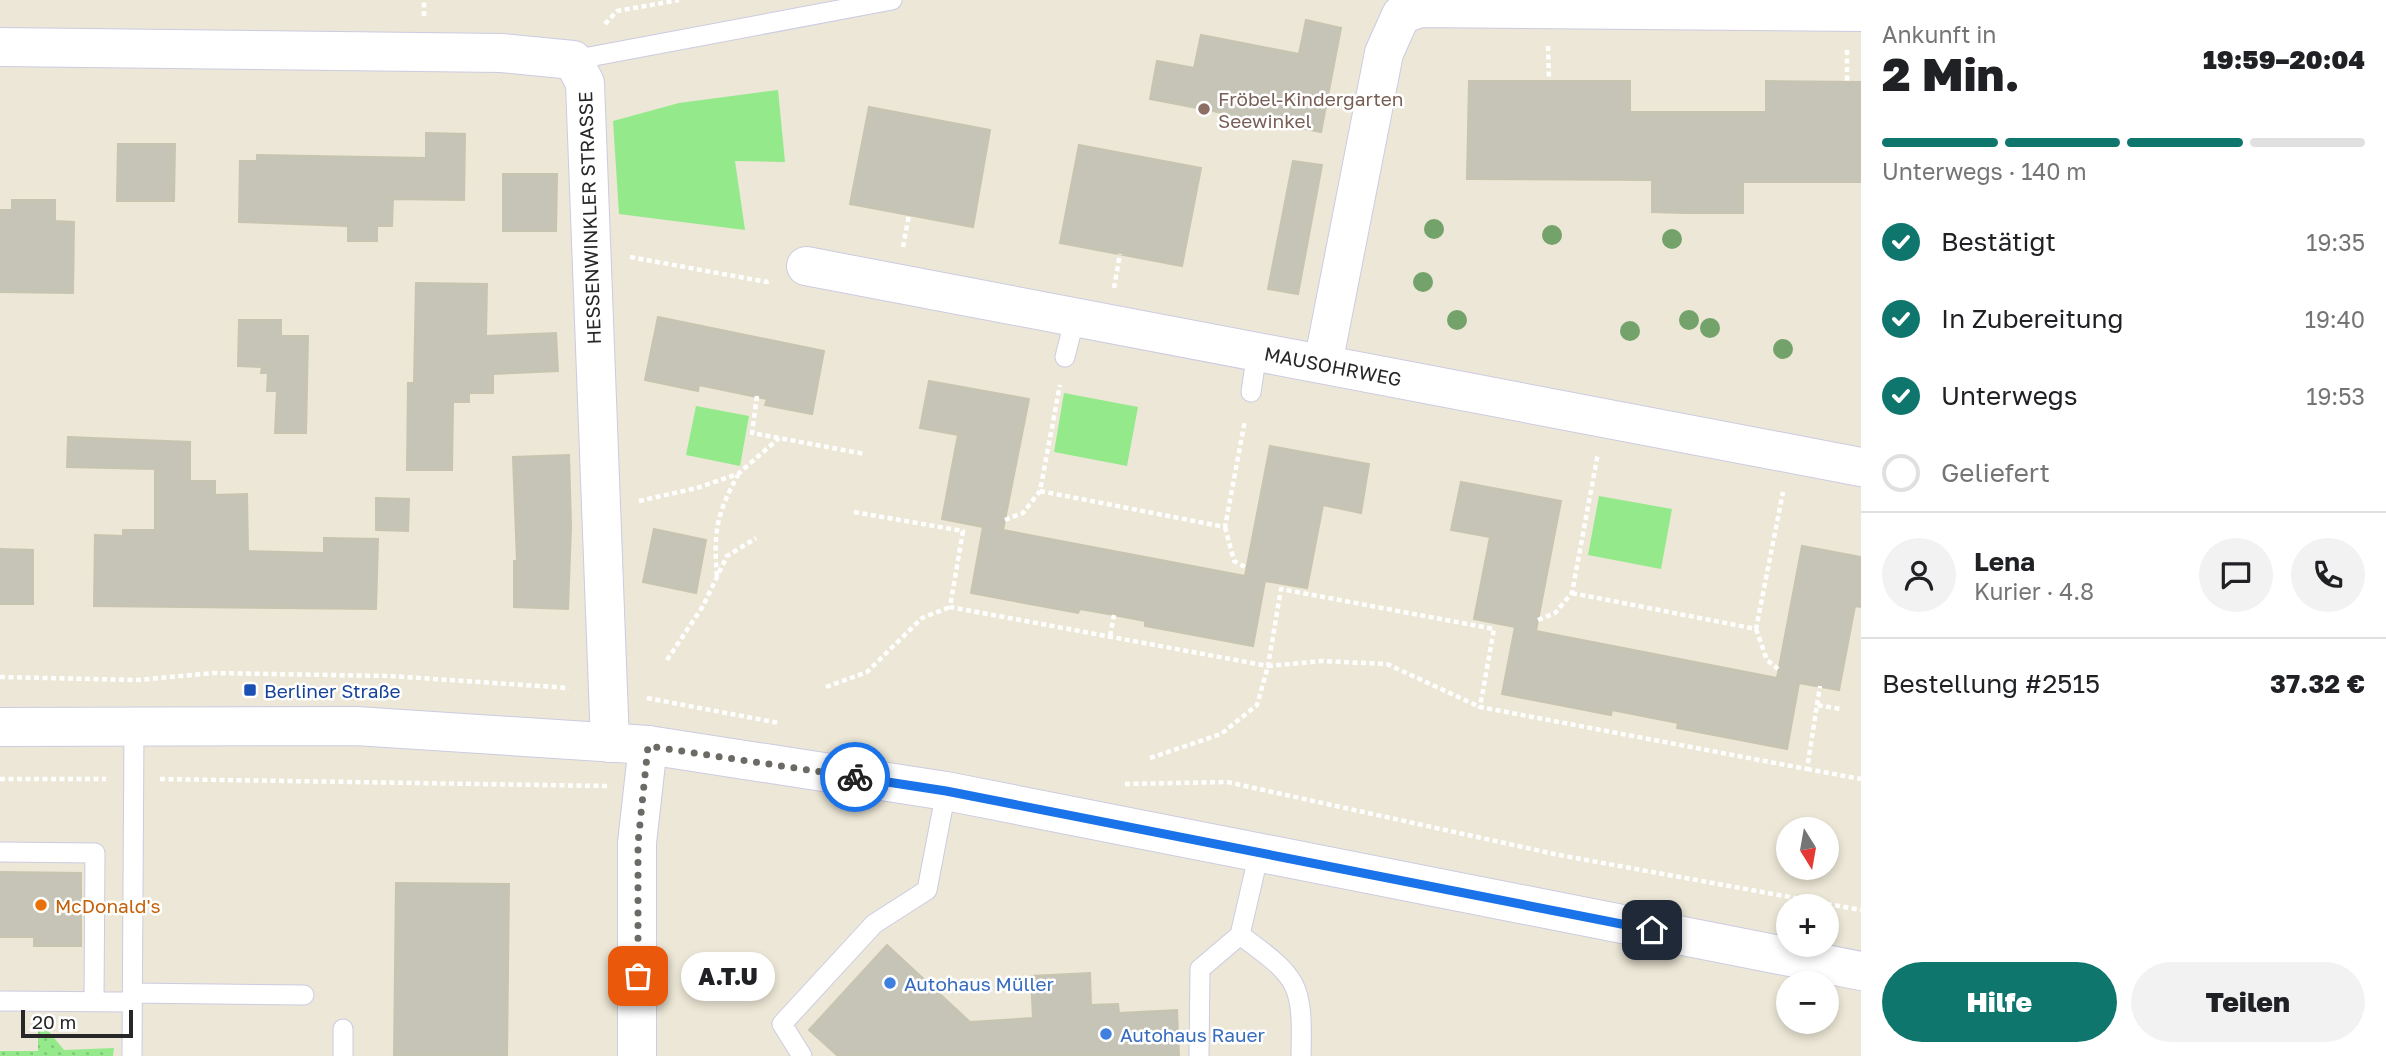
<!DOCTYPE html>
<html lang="de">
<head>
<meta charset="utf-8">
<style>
	:root { --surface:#fff; --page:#f2f2f2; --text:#202124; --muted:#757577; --line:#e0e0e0; --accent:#0f766e }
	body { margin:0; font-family:"Golos Text",sans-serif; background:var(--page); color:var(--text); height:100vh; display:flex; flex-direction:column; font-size:26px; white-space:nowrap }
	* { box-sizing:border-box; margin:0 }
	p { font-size:23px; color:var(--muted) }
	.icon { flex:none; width:38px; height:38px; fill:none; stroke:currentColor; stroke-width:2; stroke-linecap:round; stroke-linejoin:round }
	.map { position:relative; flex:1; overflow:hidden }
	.details { display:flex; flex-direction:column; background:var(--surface); width:525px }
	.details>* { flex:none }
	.needle { width:46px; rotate:169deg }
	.buttons { position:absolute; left:1776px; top:817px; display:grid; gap:14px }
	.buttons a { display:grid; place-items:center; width:63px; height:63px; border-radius:50%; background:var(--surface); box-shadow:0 4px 10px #0003; font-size:35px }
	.scale { position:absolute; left:21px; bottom:18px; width:112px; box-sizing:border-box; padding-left:7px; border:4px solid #272727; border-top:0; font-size:19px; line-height:24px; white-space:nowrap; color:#272727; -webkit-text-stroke:5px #fff; paint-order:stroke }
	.pin { position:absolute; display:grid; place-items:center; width:60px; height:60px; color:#fff; margin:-30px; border-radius:14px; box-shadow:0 4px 10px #0006 }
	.courier { position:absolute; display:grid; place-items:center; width:70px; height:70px; margin:-35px; border:5px solid #1a73e8; border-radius:50%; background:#fff; color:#222; box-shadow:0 2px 9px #0007 }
	.bubble { position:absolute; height:49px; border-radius:24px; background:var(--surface); box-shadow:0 4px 10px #0003; font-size:23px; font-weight:800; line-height:49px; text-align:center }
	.overview em { font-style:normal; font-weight:800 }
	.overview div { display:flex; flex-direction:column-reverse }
	.overview { display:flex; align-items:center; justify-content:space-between; height:119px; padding:0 21px }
	h1 { font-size:46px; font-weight:800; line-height:52px }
	.bar { display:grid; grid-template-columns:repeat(4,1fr); gap:10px 7px; align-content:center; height:84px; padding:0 21px }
	.bar i { height:9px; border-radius:5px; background:var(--line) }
	.bar .active { background:var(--accent) }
	.bar p { grid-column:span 4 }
	.line { display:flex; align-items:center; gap:18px; padding:0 21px; border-top:2px solid var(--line) }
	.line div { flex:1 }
	.round { display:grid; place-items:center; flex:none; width:74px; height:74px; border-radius:37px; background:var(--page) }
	ol { padding:0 21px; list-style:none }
	li { display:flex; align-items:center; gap:21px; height:77px }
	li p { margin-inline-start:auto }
	li .icon { padding:7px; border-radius:50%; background:var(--accent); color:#fff; stroke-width:4 }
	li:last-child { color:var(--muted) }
	li i { width:38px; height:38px; border:4px solid var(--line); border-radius:50% }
	.cta { display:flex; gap:14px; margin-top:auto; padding:14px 21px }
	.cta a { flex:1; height:80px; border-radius:42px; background:var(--accent); color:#fff; font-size:28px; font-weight:800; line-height:80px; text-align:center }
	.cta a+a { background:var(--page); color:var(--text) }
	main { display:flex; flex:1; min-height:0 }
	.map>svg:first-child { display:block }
</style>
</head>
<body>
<main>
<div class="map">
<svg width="1861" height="1056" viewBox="0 0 1861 1056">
	<defs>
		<pattern id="grass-dots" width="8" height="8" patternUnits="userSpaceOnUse" patternTransform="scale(1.75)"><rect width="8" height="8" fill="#94ea8b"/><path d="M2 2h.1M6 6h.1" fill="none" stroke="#80c978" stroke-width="1.8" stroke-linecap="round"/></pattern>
	</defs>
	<rect width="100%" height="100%" fill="#ece7d6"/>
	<path fill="url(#grass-dots)" d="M38,1018L64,1050L114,1048L113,1056H0V1051H38Z"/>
	<path fill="#94ea8b" d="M778,90L785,162L735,161L745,230L619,214L613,121L679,103Z
		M1064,393L1138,407L1127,466L1054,452Z
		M696,406L749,416L740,466L686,455Z
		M1599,496L1672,509L1661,569L1588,555Z"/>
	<path fill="#c6c4b6" stroke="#c7c4b0" stroke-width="2" d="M1306,20L1341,28L1321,132L1150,99L1157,61L1194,68L1201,35L1299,54Z
		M1469,81H1630V112H1766V81L1861,82V182H1743V213H1685L1652,212V180L1467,179Z
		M869,107L990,130L973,227L850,204Z
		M426,133L465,134L464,200L393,199L392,226H377V241H348V226L239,222L240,161H257V155L426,158Z
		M118,144H175L174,201H117Z
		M1079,145L1201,168L1182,266L1060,243Z
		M1293,161L1322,165L1298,294L1268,289Z
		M503,174H557L556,231H503Z
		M12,200H55V221L74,222L73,293L0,292V210H12Z
		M416,283L487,284L486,336L556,333L558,371L493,374V393H469V402H453L452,470H407L408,383H414Z
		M658,317L824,351L812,414L765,405L767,399L699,385L698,391L645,380Z
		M239,320H281V336H308L306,433H275L277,391H267L268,373H261L262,367L238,366Z
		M929,381L1029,399L1003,530L1245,576L1270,446L1369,464L1361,513L1323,505L1307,588L1265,581L1253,646L1145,626V621L1114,615L1080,609L1078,613L971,593L983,527L942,519L958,435L920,428Z
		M68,437L190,442V481H215V495L247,494L248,551L324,553V538L378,539L376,609L94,606L95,535L123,536V530H155V469L67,467Z
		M569,455L571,526L568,609L514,607V561H517L513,457Z
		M1461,482L1561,501L1536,631L1777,678L1802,546L1861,557V607L1855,606L1839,690L1799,683L1787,749L1677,728L1678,723L1612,710L1611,715L1502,694L1515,627L1474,619L1490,537L1451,530Z
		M376,498L409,499L408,531L376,530Z
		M654,529L706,540L696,593L643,582Z
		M0,549L33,550V604H0Z
		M0,872L81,873V946H34V937H0Z
		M396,883L509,884L507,1056H394Z
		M887,945L970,1022L1033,1018L1031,976L1090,973L1091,1005L1118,1004L1119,1013L1177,1010L1179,1056H838L809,1030Z"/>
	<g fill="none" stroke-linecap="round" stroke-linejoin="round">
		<defs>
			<path id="service" d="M573,60L892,0
				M1065,357L1075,317
				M1251,392L1257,352
				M0,852L95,853L94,1001
				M1259,853L1240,935C1299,978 1303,983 1301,1056
				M132,993L304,995
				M0,1001L132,1002
				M132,1056L134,726
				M343,1056V1029
				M802,1056L782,1024L874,924L927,890L946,791
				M1199,1056L1200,969L1240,935"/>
			<path id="minor" d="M0,47L502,53L573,60L585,83L610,743
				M806,266L1861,467
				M1323,364L1384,53L1401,15L1420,8L1861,12
				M637,1056V843L648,745"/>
			<path id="secondary" d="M0,727L356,726L648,745L946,791L1861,971"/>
		</defs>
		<use href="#service" stroke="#cccbe2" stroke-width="21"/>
		<use href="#minor" stroke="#cccbe2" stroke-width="40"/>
		<use href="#secondary" stroke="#cccbe2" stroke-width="40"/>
		<path stroke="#fff" stroke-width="4.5" stroke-dasharray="5 3.5" stroke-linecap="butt" d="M424,16V0
			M605,24L617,11L679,0
			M1548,46L1549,80
			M1847,50V82
			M903,247L909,215
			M630,257L767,282L772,280
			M1114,288L1120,254
			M757,396L752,433L865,454
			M1040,491L1225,527L1245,420
			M639,501L697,488L738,474L779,438
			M854,512L963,531L950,607L1268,666L1281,589L1494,629L1480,707L1807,769L1817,705L1841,709
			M1005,520L1023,513L1040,491L1060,385
			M1225,527L1234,561L1247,568
			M717,576C713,532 717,513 738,475
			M1572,593L1756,629L1783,492
			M1538,620L1555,613L1572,593L1598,453
			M1756,629L1767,660L1778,669
			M1110,636L1114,615
			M667,660L703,606L727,556L756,538
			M0,677L138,680L213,673L390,676L569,688
			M826,687L867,672L922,618L950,607
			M647,698L779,723
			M1817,705L1820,686
			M1150,758L1221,734L1257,705L1268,666L1322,661L1387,664L1480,707
			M1807,769L1861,779
			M0,779H106
			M160,779L607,786
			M1125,784L1227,782L1559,855L1861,910"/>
		<use href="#service" stroke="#fff" stroke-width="19"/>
		<use href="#minor" stroke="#fff" stroke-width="38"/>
		<use href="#secondary" stroke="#fff" stroke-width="38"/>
	</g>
	<g fill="#74a26b">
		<circle cx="1434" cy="229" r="10"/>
		<circle cx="1552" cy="235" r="10"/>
		<circle cx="1672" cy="239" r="10"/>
		<circle cx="1423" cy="282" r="10"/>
		<circle cx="1457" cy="320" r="10"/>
		<circle cx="1689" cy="320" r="10"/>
		<circle cx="1710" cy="328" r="10"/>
		<circle cx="1630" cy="331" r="10"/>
		<circle cx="1783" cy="349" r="10"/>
	</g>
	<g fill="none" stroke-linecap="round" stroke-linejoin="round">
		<path stroke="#6c6a64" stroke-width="7" stroke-dasharray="0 12.6" d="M638,976V843L648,746L855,777"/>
		<path stroke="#1a73e8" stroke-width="9" d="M855,777L946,791L1652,930"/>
	</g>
	<circle fill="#8d6e63" stroke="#fff" stroke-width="2.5" cx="1204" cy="109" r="7"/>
	<rect fill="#1a4fb4" stroke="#fff" stroke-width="2.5" x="243" y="683" width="14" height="14" rx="3.5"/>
	<circle fill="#e8710a" stroke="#fff" stroke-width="2.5" cx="41" cy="905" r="7"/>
	<g fill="#3f7fe0" stroke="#fff" stroke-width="2.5">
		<circle cx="890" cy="983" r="7"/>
		<circle cx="1106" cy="1034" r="7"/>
	</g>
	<g text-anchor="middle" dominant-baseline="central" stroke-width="5" stroke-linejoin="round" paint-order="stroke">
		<g font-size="19" fill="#785e54" stroke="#fff" text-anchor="start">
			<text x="1218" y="98">Fröbel-Kindergarten<tspan x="1218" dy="22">Seewinkel</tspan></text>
		</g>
		<g font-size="19" fill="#272727" stroke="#fff">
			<text transform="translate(589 218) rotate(-92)">HESSENWINKLER STRASSE</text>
			<text transform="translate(1333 366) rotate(11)">MAUSOHRWEG</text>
		</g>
		<g font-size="19" fill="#164399" stroke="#fff" text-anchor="start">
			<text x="264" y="690">Berliner Straße</text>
		</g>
		<g font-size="19" fill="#c56008" stroke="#fff" text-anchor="start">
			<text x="55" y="905">McDonald's</text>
		</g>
		<g font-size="19" fill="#366cbe" stroke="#fff" text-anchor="start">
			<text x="904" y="983">Autohaus Müller</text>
			<text x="1120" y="1034">Autohaus Rauer</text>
		</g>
	</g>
</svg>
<div class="buttons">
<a><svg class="needle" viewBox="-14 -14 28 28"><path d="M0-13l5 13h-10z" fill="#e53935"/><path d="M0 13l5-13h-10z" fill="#757577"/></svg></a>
<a>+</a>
<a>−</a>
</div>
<div class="scale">20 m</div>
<div class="pin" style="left:638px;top:976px;background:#ea580c"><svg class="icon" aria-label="bag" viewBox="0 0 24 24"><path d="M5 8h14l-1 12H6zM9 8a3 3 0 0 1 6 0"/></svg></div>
<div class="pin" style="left:1652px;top:930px;background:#1f2937"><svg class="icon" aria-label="home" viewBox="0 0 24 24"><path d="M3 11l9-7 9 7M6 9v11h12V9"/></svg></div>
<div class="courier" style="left:855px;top:777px"><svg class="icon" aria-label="bike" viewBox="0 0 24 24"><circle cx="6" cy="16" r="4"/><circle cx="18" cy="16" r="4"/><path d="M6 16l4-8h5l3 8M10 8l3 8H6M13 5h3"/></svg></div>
<div class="bubble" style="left:681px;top:952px;width:94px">A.T.U</div>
</div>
<section class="details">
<div class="overview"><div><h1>2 Min.</h1><p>Ankunft in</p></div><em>19:59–20:04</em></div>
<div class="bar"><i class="active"></i><i class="active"></i><i class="active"></i><i></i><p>Unterwegs · 140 m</p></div>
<ol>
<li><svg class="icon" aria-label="check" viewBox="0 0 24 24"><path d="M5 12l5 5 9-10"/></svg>Bestätigt<p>19:35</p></li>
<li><svg class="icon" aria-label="check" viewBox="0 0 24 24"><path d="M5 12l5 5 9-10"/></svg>In Zubereitung<p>19:40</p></li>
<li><svg class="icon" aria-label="check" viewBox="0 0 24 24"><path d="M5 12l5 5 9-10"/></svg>Unterwegs<p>19:53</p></li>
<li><i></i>Geliefert</li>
</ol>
<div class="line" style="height:126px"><a class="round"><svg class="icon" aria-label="person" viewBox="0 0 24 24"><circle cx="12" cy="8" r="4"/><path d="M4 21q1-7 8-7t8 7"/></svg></a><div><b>Lena</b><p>Kurier · 4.8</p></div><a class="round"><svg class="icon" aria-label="chat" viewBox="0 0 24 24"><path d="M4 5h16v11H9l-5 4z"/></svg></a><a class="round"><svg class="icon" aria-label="phone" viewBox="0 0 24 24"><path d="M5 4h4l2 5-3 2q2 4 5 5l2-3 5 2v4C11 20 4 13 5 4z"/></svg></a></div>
<div class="line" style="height:91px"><div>Bestellung #2515</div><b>37.32 €</b></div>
<div class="cta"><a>Hilfe</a><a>Teilen</a></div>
</section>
</main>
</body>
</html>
